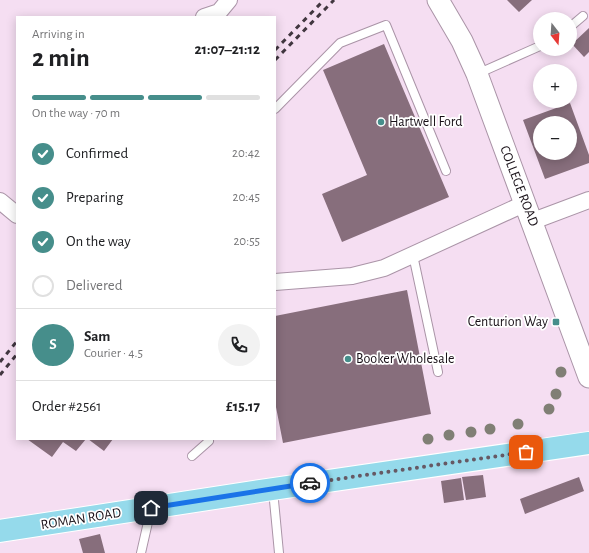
<!DOCTYPE html>
<html lang="en">
<head>
<meta charset="utf-8">
<style>
	:root { --surface:#fff; --page:#f2f2f2; --text:#202124; --muted:#757577; --line:#e0e0e0; --accent:#468e8b }
	body { margin:0; font-family:"Alegreya Sans",sans-serif; background:var(--page); color:var(--text); height:100vh; display:flex; flex-direction:column; font-size:15px; white-space:nowrap }
	* { box-sizing:border-box; margin:0 }
	p { font-size:13px; color:var(--muted) }
	.icon { flex:none; width:22px; height:22px; fill:none; stroke:currentColor; stroke-width:2; stroke-linecap:round; stroke-linejoin:round }
	.map { position:relative; flex:1; overflow:hidden }
	.sheet { position:absolute; left:16px; top:16px; width:260px; height:424px; display:flex; flex-direction:column; background:var(--surface); border-radius:0px; box-shadow:0 2px 10px #0003 }
	.sheet>* { flex:none }
	.needle { width:26px; rotate:163deg }
	.buttons { position:absolute; left:533px; top:12px; display:grid; gap:8px }
	.buttons a { display:grid; place-items:center; width:44px; height:44px; border-radius:50%; background:var(--surface); box-shadow:0 2px 10px #0003; font-size:20px }
	.pin { position:absolute; display:grid; place-items:center; width:34px; height:34px; color:#fff; margin:-17px; border-radius:8px; box-shadow:0 2px 6px #0006 }
	.courier { position:absolute; display:grid; place-items:center; width:40px; height:40px; margin:-20px; border:3px solid #1a73e8; border-radius:50%; background:#fff; color:#222; box-shadow:0 1px 5px #0007 }
	.summary em { font-style:normal; font-weight:700 }
	.summary div { display:flex; flex-direction:column-reverse }
	.summary { display:flex; align-items:center; justify-content:space-between; height:68px; padding:0 16px }
	h1 { font-size:26px; font-weight:700; line-height:30px }
	.bar { display:grid; grid-template-columns:repeat(4,1fr); gap:6px 4px; align-content:center; height:48px; padding:0 16px }
	.bar i { height:5px; border-radius:3px; background:var(--line) }
	.bar .selected { background:var(--accent) }
	.bar p { grid-column:span 4 }
	.line { display:flex; align-items:center; gap:10px; padding:0 16px; border-top:1px solid var(--line) }
	.line div { flex:1 }
	.round { display:grid; place-items:center; flex:none; width:42px; height:42px; border-radius:21px; background:var(--page) }
	ol { padding:0 16px; list-style:none }
	li { display:flex; align-items:center; gap:12px; height:44px }
	li p { margin-inline-start:auto }
	li .icon { padding:4px; border-radius:50%; background:var(--accent); color:#fff; stroke-width:4 }
	li:last-child { color:var(--muted) }
	li i { width:22px; height:22px; border:2px solid var(--line); border-radius:50% }
	.map>svg:first-child { display:block }
</style>
</head>
<body>
<div class="map">
<svg width="589" height="553" viewBox="0 0 589 553">
	<rect width="100%" height="100%" fill="#f5def2"/>
	<path fill="#876e7c" fill-rule="evenodd" d="M507,0H532L519,12Z
		M589,28V52L584,57L572,44Z
		M384,44L449,197L342,242L322,194L367,175L323,70Z
		M570,103L589,155V163L545,179L523,120ZM540,123H570V153H540Z
		M407,290L431,414L283,443L275,402V316Z
		M27,439H86L76,451L63,442L52,457Z
		M88,439H113L104,451Z
		M483,475L486,497L466,500L462,477Z
		M579,477L584,491L525,514L520,499Z
		M461,478L464,500L444,503L441,481Z
		M100,534L105,553H83L79,539Z"/>
	<g fill="none" stroke-linecap="round" stroke-linejoin="round">
		<defs>
			<path id="service" d="M570,27L583,16
				M477,74L540,46
				M275,109L340,43L386,25L446,171
				M413,255L438,372
				M192,456L209,441L208,439
				M273,490L279,553
				M141,553L151,509"/>
			<path id="minor" d="M204,17L219,12L229,0
				M0,201L17,215
				M533,221L589,200
				M275,282L352,276L384,268L526,203"/>
			<path id="tertiary" d="M438,0L462,41L477,74L589,377"/>
			<path id="primary" d="M0,531L273,489L589,443"/>
		</defs>
		<use href="#service" stroke="#aa94a7" stroke-width="10"/>
		<use href="#minor" stroke="#aa94a7" stroke-width="18"/>
		<use href="#tertiary" stroke="#aa94a7" stroke-width="23"/>
		<use href="#primary" stroke="#fff" stroke-width="24"/>
		<use href="#service" stroke="#fff" stroke-width="8"/>
		<use href="#minor" stroke="#fff" stroke-width="16"/>
		<use href="#tertiary" stroke="#fff" stroke-width="21"/>
		<use href="#primary" stroke="#95daeb" stroke-width="22"/>
		<path stroke="#413740" stroke-width="3" stroke-dasharray="5 5" stroke-linecap="butt" d="M275,50L324,0
			M275,60L334,0
			M0,362L17,341
			M0,375L17,354"/>
	</g>
	<g fill="#807f75">
		<circle cx="561" cy="372" r="5.5"/>
		<circle cx="556" cy="394" r="5.5"/>
		<circle cx="549" cy="409" r="5.5"/>
		<circle cx="518" cy="424" r="5.5"/>
		<circle cx="490" cy="429" r="5.5"/>
		<circle cx="471" cy="432" r="5.5"/>
		<circle cx="449" cy="435" r="5.5"/>
		<circle cx="428" cy="439" r="5.5"/>
	</g>
	<g fill="none" stroke-linecap="round" stroke-linejoin="round">
		<path stroke="#665964" stroke-width="4" stroke-dasharray="0 7.2" d="M310,483L526,452"/>
		<path stroke="#1a73e8" stroke-width="5" d="M151,508L310,483"/>
	</g>
	<g fill="#468e8b" stroke="#fff" stroke-width="1.5">
		<circle cx="381" cy="122" r="4"/>
		<rect x="552" y="318" width="8" height="8" rx="2"/>
		<circle cx="348" cy="359" r="4"/>
	</g>
	<g text-anchor="middle" dominant-baseline="central" stroke-width="3.5" stroke-linejoin="round" paint-order="stroke">
		<g font-size="14" fill="#191118" stroke="#fff" text-anchor="start">
			<text x="389" y="122">Hartwell Ford</text>
			<text x="548" y="322" text-anchor="end">Centurion Way</text>
			<text x="356" y="359">Booker Wholesale</text>
		</g>
		<g font-size="14" fill="#191118" stroke="#fff">
			<text transform="translate(519 186) rotate(69)">COLLEGE ROAD</text>
			<text transform="translate(81 519) rotate(-9)">ROMAN ROAD</text>
		</g>
	</g>
</svg>
<div class="buttons">
<a><svg class="needle" viewBox="-14 -14 28 28"><path d="M0-13l5 13h-10z" fill="#e53935"/><path d="M0 13l5-13h-10z" fill="#757577"/></svg></a>
<a>+</a>
<a>−</a>
</div>
<div class="pin" style="left:526px;top:452px;background:#ea580c"><svg class="icon" aria-label="bag" viewBox="0 0 24 24"><path d="M5 8h14l-1 12H6zM9 8a3 3 0 0 1 6 0"/></svg></div>
<div class="pin" style="left:151px;top:508px;background:#1f2937"><svg class="icon" aria-label="home" viewBox="0 0 24 24"><path d="M3 11l9-7 9 7M6 9v11h12V9"/></svg></div>
<div class="courier" style="left:310px;top:483px"><svg class="icon" aria-label="car" viewBox="0 0 24 24"><path d="M5 17H2v-5l4-1 3-4h7l3 4 3 1v5h-3M9 17h6M6 11h13"/><circle cx="7" cy="17" r="2"/><circle cx="17" cy="17" r="2"/></svg></div>
<section class="sheet">
<div class="summary"><div><h1>2 min</h1><p>Arriving in</p></div><em>21:07–21:12</em></div>
<div class="bar"><i class="selected"></i><i class="selected"></i><i class="selected"></i><i></i><p>On the way · 70 m</p></div>
<ol>
<li><svg class="icon" aria-label="check" viewBox="0 0 24 24"><path d="M5 12l5 5 9-10"/></svg>Confirmed<p>20:42</p></li>
<li><svg class="icon" aria-label="check" viewBox="0 0 24 24"><path d="M5 12l5 5 9-10"/></svg>Preparing<p>20:45</p></li>
<li><svg class="icon" aria-label="check" viewBox="0 0 24 24"><path d="M5 12l5 5 9-10"/></svg>On the way<p>20:55</p></li>
<li><i></i>Delivered</li>
</ol>
<div class="line" style="height:72px"><b class="round" style="background:var(--accent);color:#fff">S</b><div><b>Sam</b><p>Courier · 4.5</p></div><a class="round"><svg class="icon" aria-label="phone" viewBox="0 0 24 24"><path d="M5 4h4l2 5-3 2q2 4 5 5l2-3 5 2v4C11 20 4 13 5 4z"/></svg></a></div>
<div class="line" style="height:52px"><div>Order #2561</div><b>£15.17</b></div>
</section>
</div>
</body>
</html>
